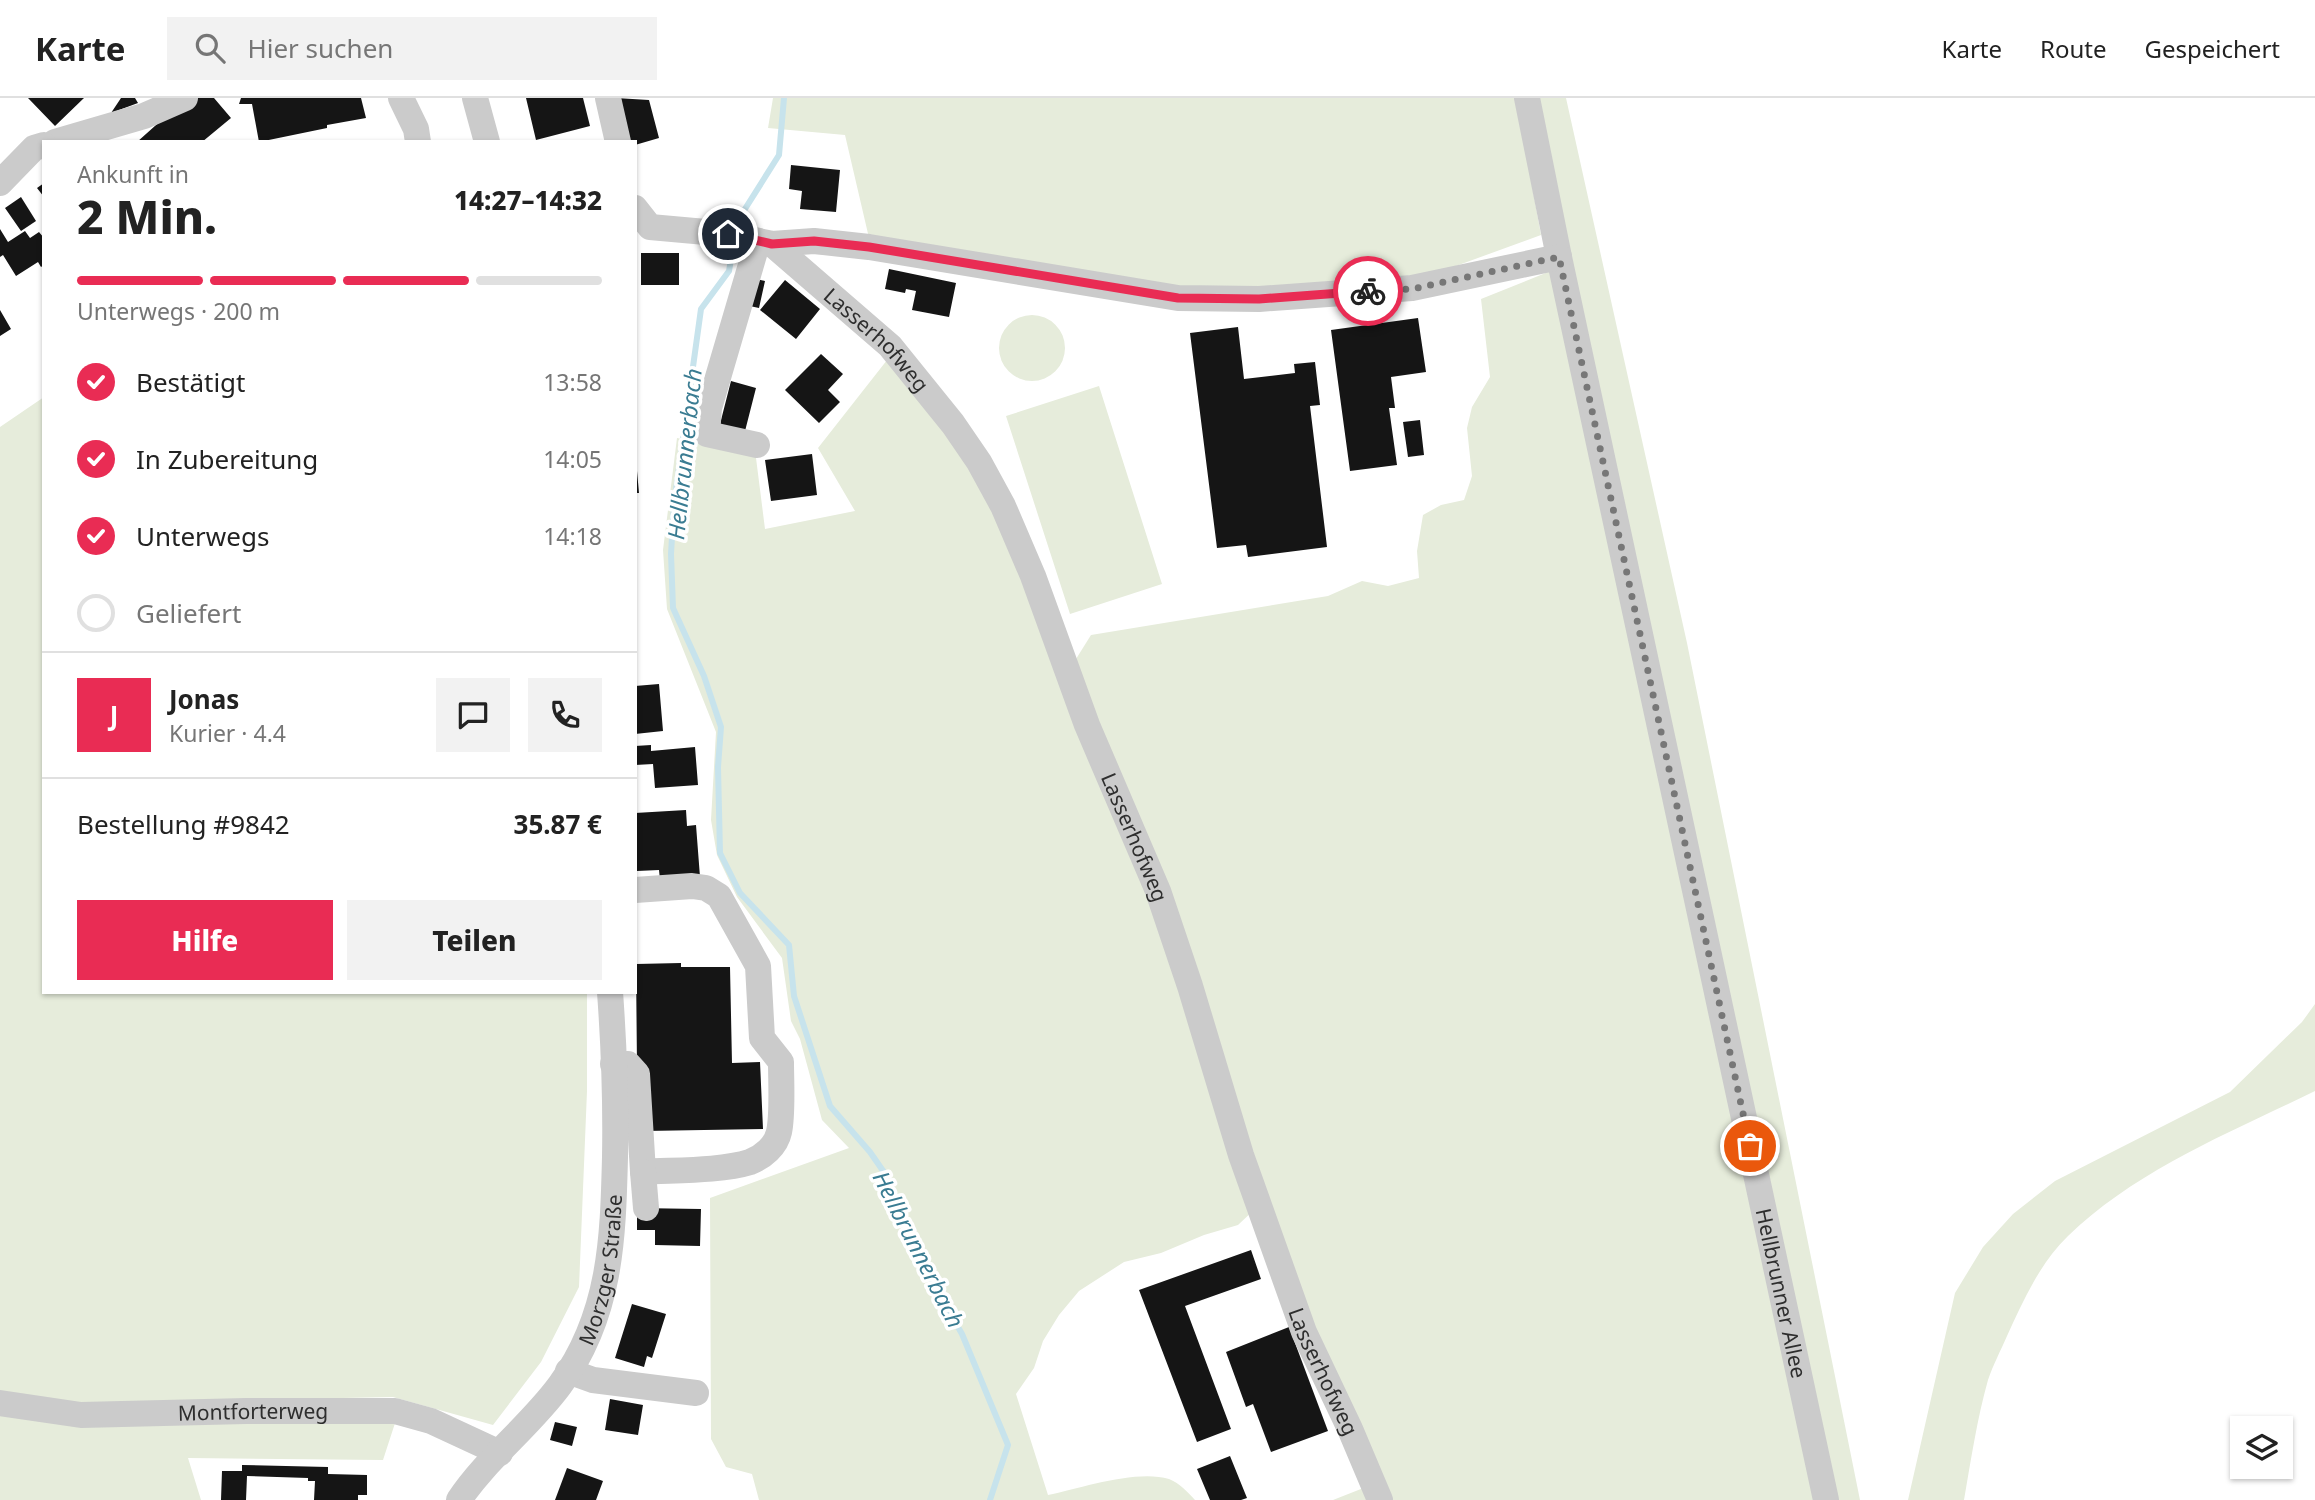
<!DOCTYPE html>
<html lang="de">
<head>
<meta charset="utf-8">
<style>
	:root { --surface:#fff; --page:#f2f2f2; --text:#222; --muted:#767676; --line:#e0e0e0; --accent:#e92c54 }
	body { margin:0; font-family:"Noto Sans",sans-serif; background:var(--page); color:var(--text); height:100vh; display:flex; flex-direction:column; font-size:26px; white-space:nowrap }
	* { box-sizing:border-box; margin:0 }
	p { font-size:23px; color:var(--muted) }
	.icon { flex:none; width:38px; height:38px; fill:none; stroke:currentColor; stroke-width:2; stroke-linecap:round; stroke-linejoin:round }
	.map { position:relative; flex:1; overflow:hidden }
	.panel { position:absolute; left:42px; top:42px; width:595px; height:854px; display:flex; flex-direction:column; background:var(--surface); border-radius:0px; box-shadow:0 2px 5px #0004 }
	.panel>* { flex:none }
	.tools { position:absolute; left:2230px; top:1318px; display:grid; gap:14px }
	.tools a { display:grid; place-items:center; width:63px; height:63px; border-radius:0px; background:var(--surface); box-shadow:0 2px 5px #0004; font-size:35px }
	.pin { position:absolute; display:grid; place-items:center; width:60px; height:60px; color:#fff; margin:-30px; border:4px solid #fff; border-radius:50%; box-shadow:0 2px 7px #0007 }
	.courier { position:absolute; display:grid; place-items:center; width:70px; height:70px; margin:-35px; border:5px solid #e92c54; border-radius:50%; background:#fff; color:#222; box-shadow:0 2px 9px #0007 }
	.overview em { font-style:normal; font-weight:800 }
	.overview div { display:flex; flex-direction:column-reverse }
	.overview { display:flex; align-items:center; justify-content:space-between; height:119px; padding:0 35px }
	h1 { font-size:46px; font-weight:800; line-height:52px }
	.bar { display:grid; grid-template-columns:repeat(4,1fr); gap:10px 7px; align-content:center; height:84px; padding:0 35px }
	.bar i { height:9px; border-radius:5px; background:var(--line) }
	.bar .selected { background:var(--accent) }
	.bar p { grid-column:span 4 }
	.line { display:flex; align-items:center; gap:18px; padding:0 35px; border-top:2px solid var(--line) }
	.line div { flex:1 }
	.round { display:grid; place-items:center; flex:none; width:74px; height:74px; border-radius:0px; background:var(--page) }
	ol { padding:0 35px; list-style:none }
	li { display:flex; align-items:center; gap:21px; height:77px }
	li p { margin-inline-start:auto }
	li .icon { padding:7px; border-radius:50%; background:var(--accent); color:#fff; stroke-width:4 }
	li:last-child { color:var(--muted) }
	li i { width:38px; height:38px; border:4px solid var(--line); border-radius:50% }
	.button { display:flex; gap:14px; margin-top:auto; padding:14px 35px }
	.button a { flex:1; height:80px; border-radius:0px; background:var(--accent); color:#fff; font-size:28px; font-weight:800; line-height:80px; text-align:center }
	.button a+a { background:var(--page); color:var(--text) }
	header { display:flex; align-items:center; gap:42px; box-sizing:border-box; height:98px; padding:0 35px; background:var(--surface); border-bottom:2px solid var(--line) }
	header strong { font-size:33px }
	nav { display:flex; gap:38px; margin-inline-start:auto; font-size:24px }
	.search { width:490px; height:63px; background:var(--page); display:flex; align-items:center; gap:18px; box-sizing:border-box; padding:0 24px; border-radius:0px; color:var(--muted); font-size:26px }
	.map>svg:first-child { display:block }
</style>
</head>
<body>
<header>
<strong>Karte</strong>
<div class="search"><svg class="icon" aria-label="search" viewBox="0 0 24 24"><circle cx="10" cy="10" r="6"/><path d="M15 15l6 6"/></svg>Hier suchen</div>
<nav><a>Karte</a><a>Route</a><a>Gespeichert</a></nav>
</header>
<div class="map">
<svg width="2315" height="1402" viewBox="0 0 2315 1402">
	<rect width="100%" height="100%" fill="#fff"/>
	<path fill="#e6ecdb" d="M773,0H1516L1541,137L1423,180L1211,194L869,140L845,37L768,30Z
		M1537,0H1566L1687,545L1860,1402H1834Z
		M1553,172L1819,1402H1333L1366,1389L1255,1111L1238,1127L1204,1137L1161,1155L1124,1164L1079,1193L1059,1217L1043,1243L1034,1270L1016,1296L1048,1397C1081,1390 1137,1371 1169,1381C1179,1385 1188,1394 1195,1402H759L752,1376L726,1369L711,1341L710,1100L849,1050L822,1022L800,941L791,923L782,860L737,799L717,757L711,722L716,634L667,511L663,452L677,340L724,350L755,352L765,431L855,413L818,350L891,257L947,324L1076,561L1091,537L1328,498L1362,483L1388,488L1419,480L1417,453L1423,417L1441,407L1464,402L1472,378L1467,330L1472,309L1490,279L1481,201Z
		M999 250a33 33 0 1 1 66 0a33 33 0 1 1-66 0Z
		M1099,288L1162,486L1070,516L1006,318Z
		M44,299V894H587V993L579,1189L541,1264L493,1327L393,1299L81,1305L0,1294V329Z
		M2315,906V993C2231,1034 2136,1072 2068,1138C2040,1165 2023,1203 2007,1238C2001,1252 1993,1267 1988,1282C1977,1321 1971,1362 1964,1402H1908L1955,1195L1983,1149L2013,1116L2055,1083L2230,994L2302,924Z
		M0,1317L397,1319L383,1362L188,1360L201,1402H0Z"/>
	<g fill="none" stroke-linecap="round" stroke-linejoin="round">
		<path stroke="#c7e3ec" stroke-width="6" d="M736,133L738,122L779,57L784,0
			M734,144L729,173L701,211L674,406L671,456L673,510L704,578L721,629L718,669L720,755L740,795L789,847L794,898L830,1008L870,1054L888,1080L922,1167L962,1236L1008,1347L990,1402"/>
	</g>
	<path fill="#151515" d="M28,0H84L55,28Z
		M121,0H135L138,5L111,15Z
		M197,0H214L231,20L202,44H137L165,19Z
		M241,0H361L366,20L327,27V30L259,44L252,6H239Z
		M526,0H583L590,28L536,42Z
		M616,0L649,2L659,40L635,47V44H627Z
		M791,67L840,72L836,114L800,111L802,93L789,91Z
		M44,85V99L37,90Z
		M21,99L36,123L21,133L5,110Z
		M0,131L8,144L25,133L30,140L39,134L44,140V167L41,169L38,164L16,178L3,157L0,159Z
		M641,155H679V187H641Z
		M889,171L956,185L949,219L912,212L916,193L906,191L905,195L885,191Z
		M751,180L765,183L759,210L745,207Z
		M785,182L820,211L796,241L760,212Z
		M0,212L11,231L0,238Z
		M1418,220L1426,274L1391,279L1395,310H1389L1397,367L1350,373L1331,232Z
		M1238,229L1244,281L1295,275L1294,266L1315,264L1320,307L1310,308L1327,449L1248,459L1246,447L1217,450L1190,235Z
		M821,256L843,276L828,292L840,304L819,325L785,292Z
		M731,283L756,290L744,337L719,330Z
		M1420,322L1424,357L1408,359L1403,324Z
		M812,356L817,397L771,403L765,362Z
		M635,373H637L639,395H635Z
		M659,586L663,633L635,636V588Z
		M651,647V653L695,649L698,687L655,690L653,666L635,667V648Z
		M686,712L687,728L696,727L700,779L660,782L659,772L637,773L635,715Z
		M681,865V869H730L732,965L760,964L763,1031L645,1033L637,970L636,866Z
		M637,1110L701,1111L700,1148L655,1147V1132H637Z
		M1251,1152L1261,1181L1185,1208L1231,1331L1197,1344L1139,1192Z
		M632,1206L666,1216L652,1260L647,1258L644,1269L615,1260Z
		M1289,1229L1328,1333L1271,1354L1253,1306L1246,1309L1226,1254Z
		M610,1301L643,1307L638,1337L605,1332Z
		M555,1324L577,1329L572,1348L550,1342Z
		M1230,1358L1247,1400L1241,1402H1210L1197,1371Z
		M242,1367L328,1369V1376L367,1377V1397H358V1402H314L315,1383H308V1380L247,1378L246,1402H221L222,1373H242Z
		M567,1370L603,1383L596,1402H555Z"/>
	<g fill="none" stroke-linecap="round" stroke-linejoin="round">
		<g stroke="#cbcbcb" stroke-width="26">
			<path d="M401,0L416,31L418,44"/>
			<path d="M475,0L487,44"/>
			<path d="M608,0L618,44"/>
			<path id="s1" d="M1527,0L1559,159L1826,1402"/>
			<path d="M55,44L144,18L185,0"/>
			<path d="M0,85L34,50L44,47"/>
			<path d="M635,110L650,129L728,136L772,146L814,143L869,149L1178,200L1259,201L1412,190L1559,159"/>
			<path id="s2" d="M772,146L890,248L953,326L979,364L1003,408L1033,478L1087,627L1158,793L1190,888L1241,1057L1304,1234L1350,1331L1380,1402"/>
			<path d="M757,347L707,336L709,310L758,143"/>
			<path d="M613,966H628L637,976L643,1074C674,1072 721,1073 750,1064C763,1059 776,1048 779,1034C783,1016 781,984 781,964L762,940L758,868L719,798L706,790L692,788L635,792"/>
			<path d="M643,1074L646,1110"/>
			<path d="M568,1273L593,1282L696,1295"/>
			<path id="s3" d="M0,1305L81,1317L246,1313H395L431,1323L500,1355"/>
			<path id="s4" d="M459,1402C487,1360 530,1328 560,1287C611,1217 613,1141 615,1059C616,1004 614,949 610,894"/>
		</g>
	</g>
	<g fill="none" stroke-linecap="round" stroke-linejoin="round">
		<path stroke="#777" stroke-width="7" stroke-dasharray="0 12.6" d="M1368,193L1412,191L1559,159L1750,1048"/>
		<path stroke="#e92c54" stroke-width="9" d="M728,136L772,146L814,143L869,149L1178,200L1259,201L1368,193"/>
	</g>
	<g text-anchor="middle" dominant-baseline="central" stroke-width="7" stroke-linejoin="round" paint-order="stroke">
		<g font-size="21" fill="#2e2e2e" stroke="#fff">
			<text stroke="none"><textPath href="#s2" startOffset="142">Lasserhofweg</textPath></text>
			<text stroke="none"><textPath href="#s2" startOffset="709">Lasserhofweg</textPath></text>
			<text stroke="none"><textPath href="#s4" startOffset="278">Morzger Straße</textPath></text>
			<text stroke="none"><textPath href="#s1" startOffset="1222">Hellbrunner Allee</textPath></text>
			<text stroke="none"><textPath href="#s2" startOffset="1276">Lasserhofweg</textPath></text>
			<text stroke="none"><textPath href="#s3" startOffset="254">Montforterweg</textPath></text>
		</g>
		<g font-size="23" font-style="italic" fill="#3a7c92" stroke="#fff">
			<text transform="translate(684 356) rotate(-84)">Hellbrunnerbach</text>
			<text transform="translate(919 1151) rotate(63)">Hellbrunnerbach</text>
		</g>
	</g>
</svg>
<div class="tools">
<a><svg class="icon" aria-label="layers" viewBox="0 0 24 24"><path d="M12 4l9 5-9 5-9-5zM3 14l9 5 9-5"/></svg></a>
</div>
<div class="pin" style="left:1750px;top:1048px;background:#ea580c"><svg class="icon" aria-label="bag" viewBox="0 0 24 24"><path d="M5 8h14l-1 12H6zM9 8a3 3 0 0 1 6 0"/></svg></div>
<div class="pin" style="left:728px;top:136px;background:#1f2937"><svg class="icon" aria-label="home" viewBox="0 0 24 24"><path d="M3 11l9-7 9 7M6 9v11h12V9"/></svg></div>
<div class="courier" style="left:1368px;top:193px"><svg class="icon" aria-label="bike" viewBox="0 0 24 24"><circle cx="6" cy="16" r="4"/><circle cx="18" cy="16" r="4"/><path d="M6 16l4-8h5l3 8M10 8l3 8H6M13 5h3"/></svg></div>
<section class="panel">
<div class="overview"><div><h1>2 Min.</h1><p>Ankunft in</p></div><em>14:27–14:32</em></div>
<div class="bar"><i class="selected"></i><i class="selected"></i><i class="selected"></i><i></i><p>Unterwegs · 200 m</p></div>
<ol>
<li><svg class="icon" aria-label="check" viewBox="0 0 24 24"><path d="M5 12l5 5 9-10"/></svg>Bestätigt<p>13:58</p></li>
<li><svg class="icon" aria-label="check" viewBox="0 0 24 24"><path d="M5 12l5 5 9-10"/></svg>In Zubereitung<p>14:05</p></li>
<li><svg class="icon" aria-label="check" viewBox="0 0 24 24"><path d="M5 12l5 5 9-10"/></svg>Unterwegs<p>14:18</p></li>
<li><i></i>Geliefert</li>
</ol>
<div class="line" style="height:126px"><b class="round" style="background:var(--accent);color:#fff">J</b><div><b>Jonas</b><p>Kurier · 4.4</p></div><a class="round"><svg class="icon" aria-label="chat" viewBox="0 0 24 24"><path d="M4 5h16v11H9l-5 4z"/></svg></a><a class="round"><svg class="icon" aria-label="phone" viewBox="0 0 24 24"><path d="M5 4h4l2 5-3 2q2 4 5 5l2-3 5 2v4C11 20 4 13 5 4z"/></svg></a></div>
<div class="line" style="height:91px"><div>Bestellung #9842</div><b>35.87 €</b></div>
<div class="button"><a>Hilfe</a><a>Teilen</a></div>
</section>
</div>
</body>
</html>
